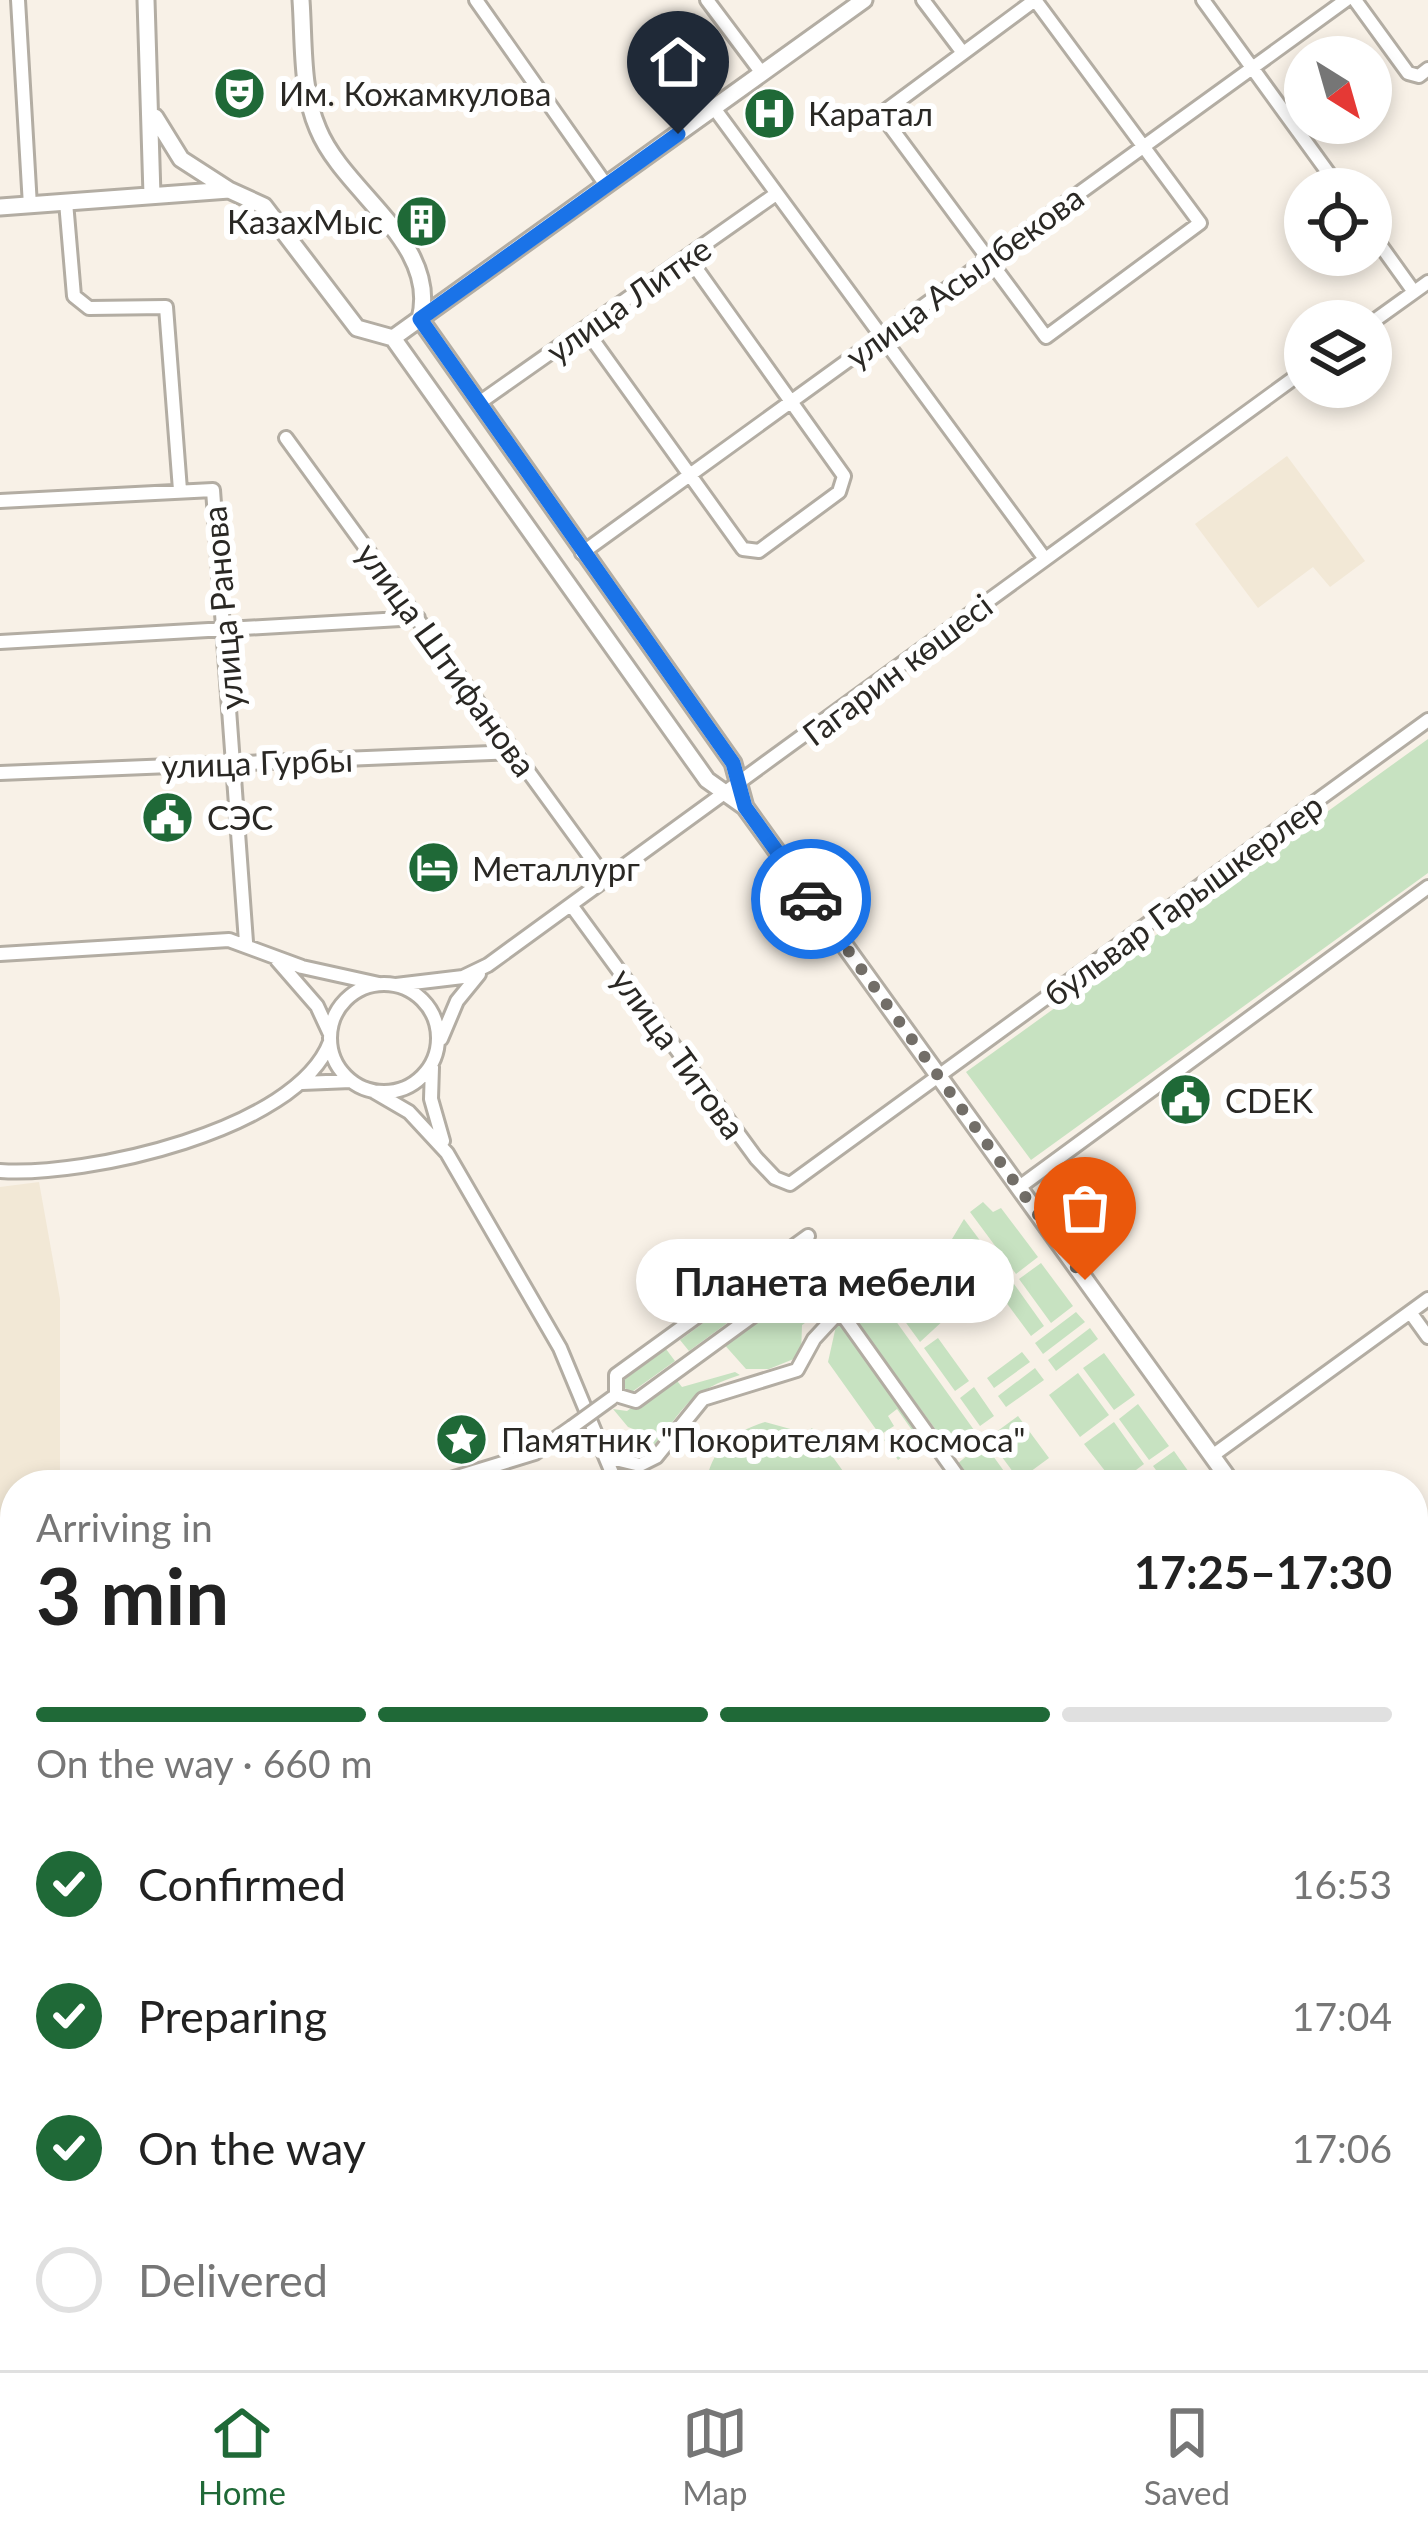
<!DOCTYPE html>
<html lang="en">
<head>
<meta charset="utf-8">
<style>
	:root { --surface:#fff; --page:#f2f2f2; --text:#222; --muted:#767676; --line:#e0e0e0; --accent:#1f6937 }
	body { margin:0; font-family:Lato,sans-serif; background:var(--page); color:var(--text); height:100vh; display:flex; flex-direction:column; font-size:45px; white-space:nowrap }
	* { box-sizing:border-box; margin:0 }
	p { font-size:39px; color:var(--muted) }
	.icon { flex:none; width:66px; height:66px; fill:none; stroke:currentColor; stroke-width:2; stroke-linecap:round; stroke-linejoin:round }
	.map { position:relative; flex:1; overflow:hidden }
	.sheet { position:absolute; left:0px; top:1470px; width:1428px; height:900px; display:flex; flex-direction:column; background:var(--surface); border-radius:48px 48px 0 0; box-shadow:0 6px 18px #0003 }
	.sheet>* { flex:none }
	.needle { width:78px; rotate:143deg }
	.tools { position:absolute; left:1284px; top:36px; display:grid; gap:24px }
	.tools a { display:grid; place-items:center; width:108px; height:108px; border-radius:50%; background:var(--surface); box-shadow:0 6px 18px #0003; font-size:60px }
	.pin { position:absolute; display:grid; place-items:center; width:102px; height:102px; color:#fff; margin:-123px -51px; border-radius:50% 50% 50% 0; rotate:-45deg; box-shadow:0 0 12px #0007 }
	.pin .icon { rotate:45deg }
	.courier { position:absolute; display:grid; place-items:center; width:120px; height:120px; margin:-60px; border:9px solid #1a73e8; border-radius:50%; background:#fff; color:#222; box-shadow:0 3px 15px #0007 }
	.bubble { position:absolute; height:84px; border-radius:42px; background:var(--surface); box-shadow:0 6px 18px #0003; font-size:39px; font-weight:700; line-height:84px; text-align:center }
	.overview em { font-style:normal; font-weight:700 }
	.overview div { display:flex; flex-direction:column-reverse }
	.overview { display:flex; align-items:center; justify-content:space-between; height:204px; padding:0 36px }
	h1 { font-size:78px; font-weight:700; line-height:90px }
	.bar { display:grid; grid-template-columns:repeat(4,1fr); gap:18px 12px; align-content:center; height:144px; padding:0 36px }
	.bar i { height:15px; border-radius:9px; background:var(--line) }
	.bar .active { background:var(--accent) }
	.bar p { grid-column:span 4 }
	ol { padding:0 36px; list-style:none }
	li { display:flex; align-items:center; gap:36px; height:132px }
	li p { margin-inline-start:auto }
	li .icon { padding:12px; border-radius:50%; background:var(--accent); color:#fff; stroke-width:4 }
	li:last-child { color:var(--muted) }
	li i { width:66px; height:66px; border:6px solid var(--line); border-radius:50% }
	.tab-bar { display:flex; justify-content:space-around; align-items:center; height:168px; border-top:3px solid var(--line); background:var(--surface); font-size:33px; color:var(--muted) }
	.tab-bar a { display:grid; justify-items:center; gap:6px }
	.tab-bar .active { color:var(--accent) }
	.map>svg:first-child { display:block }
</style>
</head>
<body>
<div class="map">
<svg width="1428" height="2370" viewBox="0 0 1428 2370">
	<rect width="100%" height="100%" fill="#f8f1e7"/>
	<path fill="#f2e8d6" d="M1287,456L1365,561L1330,587L1313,567L1258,608L1195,524Z
		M39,1182L60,1299V1485H15V1589H0V1187Z
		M928,2355H1058L1043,2370H939Z"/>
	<path fill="#c7e2c1" d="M1428,739V873L1031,1160L966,1072Z
		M983,1202L993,1212L1001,1208L1038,1257L1016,1274L970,1212Z
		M964,1219L1008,1278L979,1294L946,1249Z
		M926,1247L966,1302L957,1309L917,1254Z
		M1041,1263L1073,1306L1051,1323L1019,1279Z
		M821,1271L842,1298L802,1325L801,1356L769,1369H746L722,1342Z
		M913,1273L946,1318L920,1342L877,1283L887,1275Z
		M1014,1284L1044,1326L1031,1336L1000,1294Z
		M870,1285L974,1430L949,1448L844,1304Z
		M748,1290L756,1302L689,1351L680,1340Z
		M1076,1312L1085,1322L1043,1354L1035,1343Z
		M838,1317L927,1440L898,1460L884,1440L896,1431L903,1440L914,1433L897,1409L888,1416L894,1426L880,1435L828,1362Z
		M1090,1328L1098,1339L1056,1371L1048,1360Z
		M938,1338L969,1381L955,1391L924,1348Z
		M666,1349L675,1361L629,1394L621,1382Z
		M1022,1352L1030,1362L994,1388L987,1378Z
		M1104,1353L1135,1395L1114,1410L1083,1368Z
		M1035,1368L1044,1380L1006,1407L998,1396Z
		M735,1372L740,1375C682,1394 685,1411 650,1450L646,1434L628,1427L613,1409L627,1411L674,1377L682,1387Z
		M1078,1373L1109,1415L1080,1437L1049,1395Z
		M974,1387L994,1416L980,1426L960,1398Z
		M1138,1404L1169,1446L1149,1460L1119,1419Z
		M1018,1416L1049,1458L1019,1480L988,1438Z
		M765,1422L805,1433L812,1428L853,1485H706C710,1450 733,1432 765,1422Z
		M1114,1422L1144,1464L1116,1485L1084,1444Z
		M983,1442L1014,1485H969L956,1465Z
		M1174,1451L1198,1485H1167L1153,1466Z"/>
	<path fill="#7fc6de" stroke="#6697a6" stroke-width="3" d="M15,1809V2355H405L420,2365L443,2360L460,2370H0V1818L7,1820Z"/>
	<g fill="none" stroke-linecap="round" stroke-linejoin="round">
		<defs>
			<path id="minor" d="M18,0L30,206
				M476,0L606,185
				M707,0L761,72
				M923,0L963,53
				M1035,0L1200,223L1046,337L881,114Z
				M1203,0L1340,189
				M1355,0L1408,73L1419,76L1428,69
				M714,108L1045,559
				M66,202L74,296L89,308L166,307L180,490
				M1371,232L1414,292
				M1371,323L1428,282
				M585,329L743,549L759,551L839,492L844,476L688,257
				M479,403L776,194
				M286,438L607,880
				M0,501L213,490L246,942
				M582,553L1346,0
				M0,642L418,618
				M0,773L514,752
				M571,905L756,1158L775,1178L790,1184L1428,720
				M0,954L229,940L302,967L379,984
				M277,960L317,1006L330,1034
				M330 1038a54 54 0 1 1 108 0a54 54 0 1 1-108 0Z
				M396,985L463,977L488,965L1305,370
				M441,1039L457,1001L479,974
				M432,1067L431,1099L443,1141
				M302,1083L351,1081
				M373,1091L409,1112L447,1153L560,1348L617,1485
				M0,1171C85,1177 296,1131 330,1042
				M1018,1188L1428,887
				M808,1236L616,1375V1395L636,1401L828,1261
				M1410,1312L1428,1337
				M1212,1456L1428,1299
				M607,1457L640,1465L656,1457L703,1399L797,1370L814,1339L840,1311L964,1485
				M431,1485L535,1453L572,1427
				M1413,1559L1428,1548
				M1413,1582L1428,1601
				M1413,1898L1428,1887
				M1413,2295L1428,2285
				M682,2370L686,2355
				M1310,2370L1331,2355"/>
			<path id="major" d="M146,0L152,195
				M301,0C304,42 301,90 318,129C344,193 440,243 420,319L733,763L745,807
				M155,117L181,159L229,190
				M0,207L229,190L264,206L357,328L393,338
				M393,338L707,780L745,807L1233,1485
				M393,338L864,0
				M1413,1749L1428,1770"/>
		</defs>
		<use href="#minor" stroke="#b3ada3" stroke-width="18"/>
		<use href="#major" stroke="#b3ada3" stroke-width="21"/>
		<use href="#minor" stroke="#fff" stroke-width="12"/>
		<use href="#major" stroke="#fff" stroke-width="15"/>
		<defs>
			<path id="minor-bridge" d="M572,1427L612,1398"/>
		</defs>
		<use href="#minor-bridge" stroke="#b3ada3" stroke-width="18" stroke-linecap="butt"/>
		<use href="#minor-bridge" stroke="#fff" stroke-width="12"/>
	</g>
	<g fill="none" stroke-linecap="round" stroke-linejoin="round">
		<path stroke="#726e68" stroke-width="12" stroke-dasharray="0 21.6" d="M811,899L1085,1280"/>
		<path stroke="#1a73e8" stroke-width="15" d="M678,134L420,319L733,763L745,807L811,899"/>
	</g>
	<defs>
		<symbol id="theatre-disc" viewBox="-11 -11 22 22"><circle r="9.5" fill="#1f6937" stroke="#fff"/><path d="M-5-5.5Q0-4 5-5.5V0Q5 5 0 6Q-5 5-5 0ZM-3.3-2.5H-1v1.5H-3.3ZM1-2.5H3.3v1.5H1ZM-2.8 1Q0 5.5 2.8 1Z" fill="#fff"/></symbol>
		<symbol id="hospital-disc" viewBox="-11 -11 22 22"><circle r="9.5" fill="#1f6937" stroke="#fff"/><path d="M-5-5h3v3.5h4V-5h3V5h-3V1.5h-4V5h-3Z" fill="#fff"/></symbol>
		<symbol id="building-disc" viewBox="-11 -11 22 22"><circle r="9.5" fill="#1f6937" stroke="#fff"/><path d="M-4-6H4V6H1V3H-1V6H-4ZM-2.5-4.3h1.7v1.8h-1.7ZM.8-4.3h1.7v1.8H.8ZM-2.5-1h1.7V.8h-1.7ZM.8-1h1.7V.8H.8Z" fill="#fff"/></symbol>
		<symbol id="civic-disc" viewBox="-11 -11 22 22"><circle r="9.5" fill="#1f6937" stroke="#fff"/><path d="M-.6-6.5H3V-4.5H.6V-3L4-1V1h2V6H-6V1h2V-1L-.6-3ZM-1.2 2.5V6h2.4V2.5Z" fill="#fff"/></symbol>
		<symbol id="hotel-disc" viewBox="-11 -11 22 22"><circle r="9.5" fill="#1f6937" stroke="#fff"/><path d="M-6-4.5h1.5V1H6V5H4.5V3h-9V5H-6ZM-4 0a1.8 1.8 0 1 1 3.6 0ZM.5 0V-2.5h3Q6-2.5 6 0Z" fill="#fff"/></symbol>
		<symbol id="sight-disc" viewBox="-11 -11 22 22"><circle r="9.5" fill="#1f6937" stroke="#fff"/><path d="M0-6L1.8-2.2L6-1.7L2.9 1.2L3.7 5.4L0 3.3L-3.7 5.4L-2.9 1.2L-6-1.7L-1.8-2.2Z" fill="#fff"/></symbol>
	</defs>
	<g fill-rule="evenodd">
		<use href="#theatre-disc" x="210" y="64" width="59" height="59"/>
		<use href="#hospital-disc" x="740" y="84" width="59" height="59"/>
		<use href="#building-disc" x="392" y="192" width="59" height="59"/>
		<use href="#civic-disc" x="138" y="788" width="59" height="59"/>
		<use href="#hotel-disc" x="404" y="838" width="59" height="59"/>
		<use href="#civic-disc" x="1156" y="1070" width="59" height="59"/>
		<use href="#sight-disc" x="432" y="1410" width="59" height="59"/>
	</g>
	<g text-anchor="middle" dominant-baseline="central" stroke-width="12" stroke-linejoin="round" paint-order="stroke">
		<g font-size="33" fill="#2a2824" stroke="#fff" text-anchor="start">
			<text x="279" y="93">Им. Кожамкулова</text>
			<text x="808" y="113">Каратал</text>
			<text x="383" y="221" text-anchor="end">КазахМыс</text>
			<text x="207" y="817">СЭС</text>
			<text x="472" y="868">Металлург</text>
			<text x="1225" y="1100">CDEK</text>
			<text x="501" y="1439">Памятник "Покорителям космоса"</text>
		</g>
		<g font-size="33" fill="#2a2824" stroke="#fff">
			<text transform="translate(964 276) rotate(-36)">улица Асылбекова</text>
			<text transform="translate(628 299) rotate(-35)">улица Литке</text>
			<text transform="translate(222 608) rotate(-95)">улица Ранова</text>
			<text transform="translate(447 659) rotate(54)">улица Штифанова</text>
			<text transform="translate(897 669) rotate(-37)">Гагарин көшесі</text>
			<text transform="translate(257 762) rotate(-2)">улица Гурбы</text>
			<text transform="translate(1183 899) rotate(-36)">бульвар Гарышкерлер</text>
			<text transform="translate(679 1053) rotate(54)">улица Титова</text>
		</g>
	</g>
</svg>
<div class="tools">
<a><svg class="needle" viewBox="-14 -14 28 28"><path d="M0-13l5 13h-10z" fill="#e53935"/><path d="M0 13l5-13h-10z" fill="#767676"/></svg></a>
<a><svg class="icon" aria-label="locate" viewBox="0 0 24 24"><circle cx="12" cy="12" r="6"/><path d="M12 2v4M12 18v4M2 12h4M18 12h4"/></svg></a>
<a><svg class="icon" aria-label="layers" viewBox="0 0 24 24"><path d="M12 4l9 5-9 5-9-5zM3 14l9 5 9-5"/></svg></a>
</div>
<div class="pin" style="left:1085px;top:1280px;background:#ea580c"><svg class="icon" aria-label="bag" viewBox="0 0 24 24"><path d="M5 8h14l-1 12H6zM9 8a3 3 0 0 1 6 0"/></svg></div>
<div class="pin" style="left:678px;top:134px;background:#1f2937"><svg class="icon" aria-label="home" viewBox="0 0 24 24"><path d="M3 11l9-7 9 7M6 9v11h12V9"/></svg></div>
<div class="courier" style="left:811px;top:899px"><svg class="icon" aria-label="car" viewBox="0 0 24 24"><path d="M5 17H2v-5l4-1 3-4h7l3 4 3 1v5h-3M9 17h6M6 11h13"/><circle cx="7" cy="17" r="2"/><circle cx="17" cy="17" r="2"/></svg></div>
<div class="bubble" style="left:636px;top:1239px;width:378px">Планета мебели</div>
<section class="sheet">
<div class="overview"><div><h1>3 min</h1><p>Arriving in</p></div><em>17:25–17:30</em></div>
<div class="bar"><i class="active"></i><i class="active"></i><i class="active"></i><i></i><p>On the way · 660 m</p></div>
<ol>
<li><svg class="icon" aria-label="check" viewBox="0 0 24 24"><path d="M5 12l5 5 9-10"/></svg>Confirmed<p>16:53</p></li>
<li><svg class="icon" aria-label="check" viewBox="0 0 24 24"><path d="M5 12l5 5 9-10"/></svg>Preparing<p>17:04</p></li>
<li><svg class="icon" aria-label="check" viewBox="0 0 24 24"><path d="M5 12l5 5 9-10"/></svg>On the way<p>17:06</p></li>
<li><i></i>Delivered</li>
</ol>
</section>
</div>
<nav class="tab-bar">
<a class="active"><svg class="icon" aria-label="home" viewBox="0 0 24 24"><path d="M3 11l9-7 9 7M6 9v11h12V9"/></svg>Home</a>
<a><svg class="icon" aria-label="map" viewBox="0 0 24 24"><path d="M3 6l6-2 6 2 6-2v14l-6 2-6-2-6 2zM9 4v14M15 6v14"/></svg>Map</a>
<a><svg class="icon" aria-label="saved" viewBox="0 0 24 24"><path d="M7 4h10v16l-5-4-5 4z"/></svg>Saved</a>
</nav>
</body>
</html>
